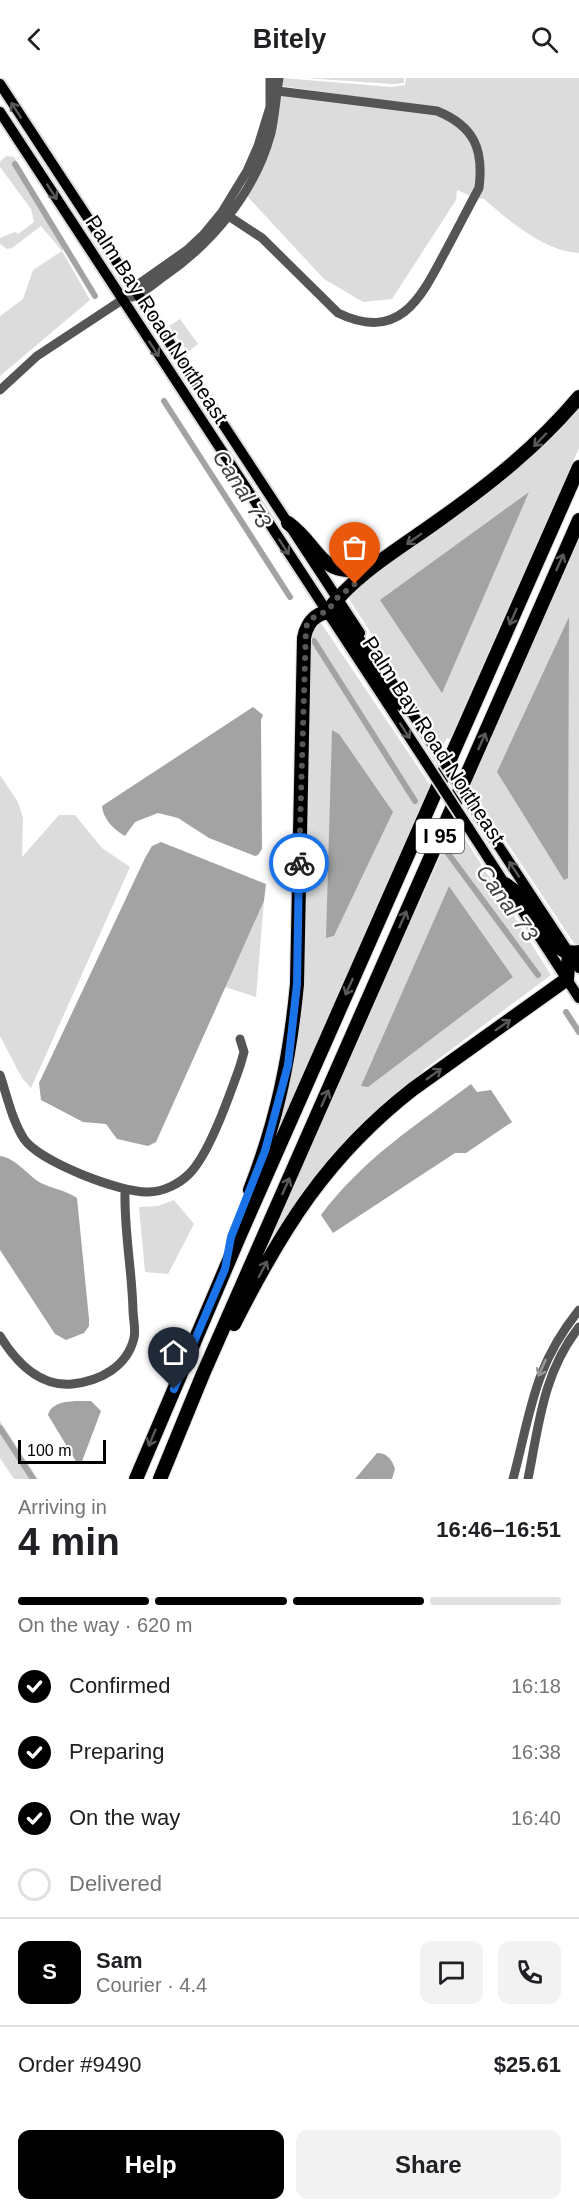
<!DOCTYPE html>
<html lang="en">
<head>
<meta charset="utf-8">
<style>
	:root { --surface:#fff; --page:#f2f2f2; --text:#202124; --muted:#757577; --line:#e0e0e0; --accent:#000 }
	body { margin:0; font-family:Arial,sans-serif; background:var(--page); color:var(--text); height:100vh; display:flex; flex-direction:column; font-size:22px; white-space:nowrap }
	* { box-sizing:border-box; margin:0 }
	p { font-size:20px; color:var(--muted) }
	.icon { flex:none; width:33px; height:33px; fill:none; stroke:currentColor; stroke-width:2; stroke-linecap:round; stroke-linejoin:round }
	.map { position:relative; height:1401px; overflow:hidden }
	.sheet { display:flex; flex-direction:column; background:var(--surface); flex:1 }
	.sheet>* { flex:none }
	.scale { position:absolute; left:18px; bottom:15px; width:88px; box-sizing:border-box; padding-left:6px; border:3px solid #000; border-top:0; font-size:16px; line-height:21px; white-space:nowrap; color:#000; -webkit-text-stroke:4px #fff; paint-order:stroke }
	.pin { position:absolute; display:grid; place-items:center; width:51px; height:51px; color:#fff; margin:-62px -26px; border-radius:50% 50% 50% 0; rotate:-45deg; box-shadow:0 0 6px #0007 }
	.pin .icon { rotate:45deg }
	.courier { position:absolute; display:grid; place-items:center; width:60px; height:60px; margin:-30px; border:4px solid #1a73e8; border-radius:50%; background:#fff; color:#222; box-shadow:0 2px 8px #0007 }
	.headline em { font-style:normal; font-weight:800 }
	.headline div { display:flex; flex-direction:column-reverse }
	.headline { display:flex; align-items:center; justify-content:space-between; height:102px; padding:0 18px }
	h1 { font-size:39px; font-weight:800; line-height:45px }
	.bar { display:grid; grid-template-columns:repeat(4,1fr); gap:9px 6px; align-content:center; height:72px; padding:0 18px }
	.bar i { height:8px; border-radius:4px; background:var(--line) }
	.bar .current { background:var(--accent) }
	.bar p { grid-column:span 4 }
	.line { display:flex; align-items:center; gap:15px; padding:0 18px; border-top:2px solid var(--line) }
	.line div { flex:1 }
	.round { display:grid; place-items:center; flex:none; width:63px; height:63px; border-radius:12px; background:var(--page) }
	ol { padding:0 18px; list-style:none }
	li { display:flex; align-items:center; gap:18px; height:66px }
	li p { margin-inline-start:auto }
	li .icon { padding:6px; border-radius:50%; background:var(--accent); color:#fff; stroke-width:4 }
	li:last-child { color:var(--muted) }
	li i { width:33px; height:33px; border:3px solid var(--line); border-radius:50% }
	.action { display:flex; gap:12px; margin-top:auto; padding:12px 18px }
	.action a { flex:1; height:69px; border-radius:12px; background:var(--accent); color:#fff; font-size:24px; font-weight:800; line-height:69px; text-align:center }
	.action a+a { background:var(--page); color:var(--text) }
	header { display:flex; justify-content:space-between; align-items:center; height:78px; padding:0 18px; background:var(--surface); font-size:27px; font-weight:800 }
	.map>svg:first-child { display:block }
</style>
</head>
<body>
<header><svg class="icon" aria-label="back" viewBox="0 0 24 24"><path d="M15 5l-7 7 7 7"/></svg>Bitely<svg class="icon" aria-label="search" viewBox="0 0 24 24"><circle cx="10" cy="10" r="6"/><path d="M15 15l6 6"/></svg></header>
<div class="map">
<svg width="579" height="1401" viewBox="0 0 579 1401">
	<rect width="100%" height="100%" fill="#fff"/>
	<path fill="#dcdcdc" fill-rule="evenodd" d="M282,0L392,9L405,7L406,0H579V175C543,173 510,143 484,121L477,120C481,73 489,50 438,30L281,8Z
		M304,0H404V5L393,6Z
		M280,14L436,36C469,49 489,83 471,118L457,112L456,122L392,221L363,224L324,201L246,117Z
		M6,78L14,79L67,169L62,173L90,222L0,298V238L23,221L33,192L62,173L41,148L12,170L7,171L0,166V160L15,154L18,156L34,144L31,131L0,89V84Z
		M180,241L198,266L188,274L169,248Z
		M579,322V370L450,661L447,660L443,668L346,516L452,441L463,428Z
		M579,458V867L576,868L469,708Z
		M319,542L430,707L269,1074L287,1001L309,559ZM393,734L334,858L327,860Z
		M0,697L18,724L23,740L22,779L59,737H75L102,770L130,789L31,1010L22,1000L0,958Z
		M455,745L551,897L425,991L268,1170L300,1091ZM449,808L513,899L368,1008H362Z
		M264,823L256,919L225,909Z
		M174,1122L194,1146L168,1196L145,1194L139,1129L158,1128Z
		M0,1343L38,1401H14L0,1380Z"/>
	<path fill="#a3a3a3" d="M529,414L442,615L380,522Z
		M569,539L568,800L564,802L497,694Z
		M253,629L263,637L261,642L262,771L258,777L255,778L209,760L178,740L158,735L135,744L125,758C114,752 103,741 102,728Z
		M332,652L339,656L393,734L334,858L326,860Z
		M161,764L266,806L264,823L156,1064L148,1068L117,1061L106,1046L83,1044L41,1022L39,1005L145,780L152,768Z
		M449,808L513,899L368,1009L361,1008Z
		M471,1006L477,1014L491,1012L512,1044L466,1075H455L333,1155L321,1137C364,1080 415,1048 471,1006Z
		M0,1078C16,1080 27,1097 41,1105C53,1111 65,1112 77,1120L89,1241V1248L84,1255L66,1262L55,1256L0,1172Z
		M91,1323L101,1333L81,1386L77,1385L48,1337C52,1321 76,1323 91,1323Z
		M377,1375C388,1375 392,1382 395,1391L392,1401H355Z"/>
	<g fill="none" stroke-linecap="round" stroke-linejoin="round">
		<path stroke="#a3a3a3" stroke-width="6" d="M15,86L95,218
			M164,323L290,519
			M314,563L415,723
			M447,774L538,897
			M566,934L579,954
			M0,1350L33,1401"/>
		<defs>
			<path id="major" d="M0,6L360,555
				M0,34L425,683
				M377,581L432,666
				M475,732L579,890
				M468,749L579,920"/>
			<path id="highway" d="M288,445C322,470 320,504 373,488
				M327,534C353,497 402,469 439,442C491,405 538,368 579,319
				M505,806C511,811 519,815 524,821C539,839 550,880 579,874
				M250,1112C277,1043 290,980 297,906L304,560C307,541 325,525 342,542C360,560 376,595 392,617C396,623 404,627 410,632
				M234,1246C282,1151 327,1078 413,1011L567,901L569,875
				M136,1401L239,1159L579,389
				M160,1401L203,1296L579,442"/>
		</defs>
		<use href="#major" stroke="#dbdbdb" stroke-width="14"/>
		<use href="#highway" stroke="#dbdbdb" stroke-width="16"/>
		<path stroke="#555" stroke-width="9" d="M227,137L262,160L338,235C398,264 420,222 444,176C456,154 467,132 479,110C484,71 474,48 437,33L270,12
			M132,219C144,215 154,206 163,199C213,165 255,114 271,55C275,37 276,18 279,0
			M0,312L37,278L122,222L133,210L187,172L203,157L222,134L247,93L258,68L270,29V0
			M0,997C7,1018 12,1042 24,1061C40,1084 121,1115 148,1114C163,1114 179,1106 189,1096C209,1077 230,1016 240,988L244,974L240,961
			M0,1258C16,1284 39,1309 72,1306C100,1303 127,1289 134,1260C136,1252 133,1240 133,1232C132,1192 124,1153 125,1113
			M513,1401C531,1334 533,1289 579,1232
			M528,1401C539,1346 543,1295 579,1249"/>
		<use href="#major" stroke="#000" stroke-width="10"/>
		<use href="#highway" stroke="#000" stroke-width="14"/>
		<defs>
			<path id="major-bridge" d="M432,666L475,732
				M425,683L468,749"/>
		</defs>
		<use href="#major-bridge" stroke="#dbdbdb" stroke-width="14" stroke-linecap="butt"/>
		<use href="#major-bridge" stroke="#000" stroke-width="10"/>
	</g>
	<defs><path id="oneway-shaft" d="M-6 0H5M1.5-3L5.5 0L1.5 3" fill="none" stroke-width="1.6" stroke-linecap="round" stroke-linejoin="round" transform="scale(1.5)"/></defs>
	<g stroke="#595959">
		<use href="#oneway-shaft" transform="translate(16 32) rotate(-123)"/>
		<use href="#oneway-shaft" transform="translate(52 114) rotate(57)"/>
		<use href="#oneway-shaft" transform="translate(154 271) rotate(57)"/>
		<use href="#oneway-shaft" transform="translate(540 362) rotate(134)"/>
		<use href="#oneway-shaft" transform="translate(414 461) rotate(145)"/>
		<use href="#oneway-shaft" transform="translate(284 469) rotate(57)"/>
		<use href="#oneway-shaft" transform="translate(560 484) rotate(-66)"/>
		<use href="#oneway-shaft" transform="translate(513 539) rotate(114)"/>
		<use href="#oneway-shaft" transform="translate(405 653) rotate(57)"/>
		<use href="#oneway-shaft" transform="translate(482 663) rotate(-66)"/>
		<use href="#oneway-shaft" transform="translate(514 791) rotate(-123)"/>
		<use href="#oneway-shaft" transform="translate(403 841) rotate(-66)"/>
		<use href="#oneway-shaft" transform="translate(349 909) rotate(114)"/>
		<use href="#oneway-shaft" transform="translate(503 947) rotate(-35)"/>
		<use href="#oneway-shaft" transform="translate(434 996) rotate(-36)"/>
		<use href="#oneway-shaft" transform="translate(325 1020) rotate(-66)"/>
		<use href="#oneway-shaft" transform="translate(286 1108) rotate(-66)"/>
		<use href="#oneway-shaft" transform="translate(263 1191) rotate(-62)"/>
		<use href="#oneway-shaft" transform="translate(152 1360) rotate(113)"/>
	</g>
	<use stroke="#999" href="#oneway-shaft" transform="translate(542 1290) rotate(114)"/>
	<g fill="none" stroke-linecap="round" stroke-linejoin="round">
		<path stroke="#595959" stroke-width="6" stroke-dasharray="0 10.8" d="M299,785L306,549C311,540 316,536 327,534L337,520L355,506"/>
		<path stroke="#1a73e8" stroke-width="8" d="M174,1311L225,1191L231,1159L265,1073L288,987L297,906L299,785"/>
	</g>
	<g text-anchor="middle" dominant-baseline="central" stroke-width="4.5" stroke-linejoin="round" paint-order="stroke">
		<rect fill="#fff" stroke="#4c4c4c" stroke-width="1.5" x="416" y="741" width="48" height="34" rx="4.5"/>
		<g font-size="20" font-weight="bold" fill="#000">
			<text x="440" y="758">I 95</text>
		</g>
		<g font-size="21" fill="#000" stroke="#fff">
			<text transform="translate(157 241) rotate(57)">Palm Bay Road Northeast</text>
			<text transform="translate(434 662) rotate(57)">Palm Bay Road Northeast</text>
		</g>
		<g font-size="22" font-style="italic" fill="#444" stroke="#fff">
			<text transform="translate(242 411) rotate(57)">Canal 73</text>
			<text transform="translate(507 825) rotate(54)">Canal 73</text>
		</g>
	</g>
</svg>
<div class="scale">100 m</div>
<div class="pin" style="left:355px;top:506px;background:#ea580c"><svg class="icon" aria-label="bag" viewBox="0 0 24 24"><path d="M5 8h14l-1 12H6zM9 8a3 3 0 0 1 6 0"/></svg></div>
<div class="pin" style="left:174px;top:1311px;background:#1f2937"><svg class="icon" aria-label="home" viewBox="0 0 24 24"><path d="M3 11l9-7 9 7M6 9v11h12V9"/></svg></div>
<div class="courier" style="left:299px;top:785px"><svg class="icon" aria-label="bike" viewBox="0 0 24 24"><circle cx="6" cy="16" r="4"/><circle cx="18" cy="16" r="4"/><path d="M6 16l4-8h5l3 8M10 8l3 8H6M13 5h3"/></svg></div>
</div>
<section class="sheet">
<div class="headline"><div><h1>4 min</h1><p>Arriving in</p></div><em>16:46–16:51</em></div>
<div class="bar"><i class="current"></i><i class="current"></i><i class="current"></i><i></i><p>On the way · 620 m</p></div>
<ol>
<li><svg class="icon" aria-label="check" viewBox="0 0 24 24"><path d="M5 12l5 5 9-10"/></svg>Confirmed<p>16:18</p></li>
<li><svg class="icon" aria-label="check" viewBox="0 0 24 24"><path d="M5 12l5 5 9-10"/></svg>Preparing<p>16:38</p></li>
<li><svg class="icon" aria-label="check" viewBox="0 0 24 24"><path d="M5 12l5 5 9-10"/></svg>On the way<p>16:40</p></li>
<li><i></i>Delivered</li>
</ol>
<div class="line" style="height:108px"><b class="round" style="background:var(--accent);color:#fff">S</b><div><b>Sam</b><p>Courier · 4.4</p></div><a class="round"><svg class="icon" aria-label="chat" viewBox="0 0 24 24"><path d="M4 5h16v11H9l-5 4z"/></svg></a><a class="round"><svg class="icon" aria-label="phone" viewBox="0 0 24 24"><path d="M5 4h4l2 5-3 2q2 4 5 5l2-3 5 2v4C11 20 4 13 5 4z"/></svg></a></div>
<div class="line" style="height:78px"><div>Order #9490</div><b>$25.61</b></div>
<div class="action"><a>Help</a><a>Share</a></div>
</section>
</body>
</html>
